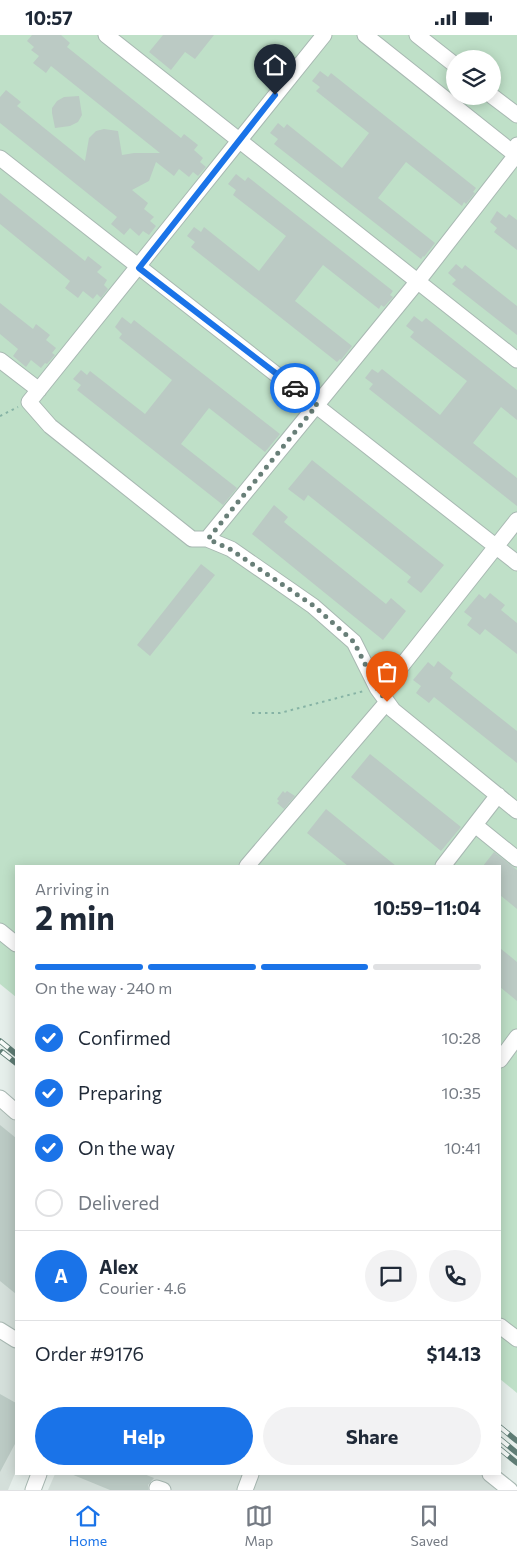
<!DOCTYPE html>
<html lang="en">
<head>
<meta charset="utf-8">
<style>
	:root { --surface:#fff; --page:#f2f2f3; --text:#1f2937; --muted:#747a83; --line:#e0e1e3; --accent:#1a73e8 }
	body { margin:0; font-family:Commissioner,sans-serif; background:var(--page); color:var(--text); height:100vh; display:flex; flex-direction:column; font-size:19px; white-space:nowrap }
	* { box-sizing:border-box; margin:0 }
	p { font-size:16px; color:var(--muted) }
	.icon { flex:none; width:28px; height:28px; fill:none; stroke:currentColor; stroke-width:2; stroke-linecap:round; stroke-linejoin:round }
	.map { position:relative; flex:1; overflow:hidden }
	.sheet { position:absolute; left:15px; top:830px; width:486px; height:610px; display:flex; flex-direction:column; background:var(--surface); border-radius:0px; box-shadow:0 2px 12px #0003 }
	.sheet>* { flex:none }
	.controls { position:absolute; left:446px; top:15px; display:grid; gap:10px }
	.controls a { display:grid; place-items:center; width:55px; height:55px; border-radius:50%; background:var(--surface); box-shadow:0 2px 12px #0003; font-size:25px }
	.pin { position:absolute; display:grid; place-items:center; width:42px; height:42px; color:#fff; margin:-51px -21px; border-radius:50% 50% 50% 0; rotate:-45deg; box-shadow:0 0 5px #0007 }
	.pin .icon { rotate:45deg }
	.courier { position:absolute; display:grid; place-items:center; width:50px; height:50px; margin:-25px; border:4px solid #1a73e8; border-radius:50%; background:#fff; color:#222; box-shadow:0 1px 6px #0007 }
	.overview em { font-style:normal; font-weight:700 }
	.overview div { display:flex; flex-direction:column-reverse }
	.overview { display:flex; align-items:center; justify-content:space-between; height:85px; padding:0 20px }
	h1 { font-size:32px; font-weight:700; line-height:38px }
	.bar { display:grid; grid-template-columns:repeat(4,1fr); gap:8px 5px; align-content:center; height:60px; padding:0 20px }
	.bar i { height:6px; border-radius:4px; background:var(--line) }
	.bar .current { background:var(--accent) }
	.bar p { grid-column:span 4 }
	.line { display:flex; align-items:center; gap:12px; padding:0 20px; border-top:1px solid var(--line) }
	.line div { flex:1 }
	.round { display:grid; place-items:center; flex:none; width:52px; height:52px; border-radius:26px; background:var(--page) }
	ol { padding:0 20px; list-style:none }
	li { display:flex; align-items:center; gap:15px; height:55px }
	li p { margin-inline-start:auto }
	li .icon { padding:5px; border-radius:50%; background:var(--accent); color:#fff; stroke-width:4 }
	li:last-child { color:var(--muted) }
	li i { width:28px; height:28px; border:2px solid var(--line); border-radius:50% }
	.action { display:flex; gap:10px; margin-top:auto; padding:10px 20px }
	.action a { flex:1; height:58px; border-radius:30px; background:var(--accent); color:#fff; font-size:20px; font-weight:700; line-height:58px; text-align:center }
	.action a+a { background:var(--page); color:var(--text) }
	.status { display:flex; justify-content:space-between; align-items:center; height:35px; padding:0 25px; background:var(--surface); direction:ltr }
	.status svg { height:14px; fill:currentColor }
	.dock { display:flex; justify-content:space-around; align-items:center; height:70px; border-top:1px solid var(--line); background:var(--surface); font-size:14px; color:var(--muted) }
	.dock a { display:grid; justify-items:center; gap:2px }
	.dock .current { color:var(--accent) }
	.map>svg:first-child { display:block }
</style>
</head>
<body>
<div class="status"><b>10:57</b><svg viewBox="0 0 49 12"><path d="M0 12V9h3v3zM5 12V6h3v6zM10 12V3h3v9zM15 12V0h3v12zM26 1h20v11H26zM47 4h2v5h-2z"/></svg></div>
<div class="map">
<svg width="517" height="1455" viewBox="0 0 517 1455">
	<rect width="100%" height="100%" fill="#e6efeb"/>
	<path fill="#d4dfda" d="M0,1059L16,1072V1436L8,1455H0Z
		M55,1439H488L508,1455H48Z"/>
	<path fill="#bfe0c8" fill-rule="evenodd" d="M0,0H517V1358L500,1344V831H16V962L0,949ZM455,24H492V61H455Z"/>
	<path fill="#bbcac4" d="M32,0H61L70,8L67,12L181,103L184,99L198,110L194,115L203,123L200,127L206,132L198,141L193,137L189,142L179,134L174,141L156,127L149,146L132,155L148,168L144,174L154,182L150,186L156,191L149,200L143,196L139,201L130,193L124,200L111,189L117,182L0,88V62L6,55L21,67L17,71L85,126L89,103L96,96L104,94L118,96L122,120L134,118H160L51,31L46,38L33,28L39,21L31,15L34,12L27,6Z
		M163,0H214L195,24L185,17L171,35L149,17Z
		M320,36L328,42L331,38L476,153L473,157L475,158L466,169L464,167L462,171L406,127L378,163L435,208L424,222L423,221L421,224L274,109L278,104L270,98L278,88L284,93L287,89L342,133L369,98L316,56L320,52L312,46Z
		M79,61L82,80L78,87L70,91L55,93L52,78V73L57,66L64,62Z
		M236,139L245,146L248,142L393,256L390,260L393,262L384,272L381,270L379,274L323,230L295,266L352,311L341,325L340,324L337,327L191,212L195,207L187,201L194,192L201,197L204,192L259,236L286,201L233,160L236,155L228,149Z
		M0,158L85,226L88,221L102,232L97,237L107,245L104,250L108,254L101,263L97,259L93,264L83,256L78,263L65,253L70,246L0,189Z
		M497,176L506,183L509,179L517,185V215L494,197L497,193L490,187Z
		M456,229L462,234L465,230L517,271V300L452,249L456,245L448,238Z
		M0,268L33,294L36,289L50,300L46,305L56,313L52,318L55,320L47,329L45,328L41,333L31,325L26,332L13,321L18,314L0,299Z
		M414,281L422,287L426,283L517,355V385L501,372L473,408L517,443V471L369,354L373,349L365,343L372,334L378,338L382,334L440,380L467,346L410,302L414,297L406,291Z
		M122,282L131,289L134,285L280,399L265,417L209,373L181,409L237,453L223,470L77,355L81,350L73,344L81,335L87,340L90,336L145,379L172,345L119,303L122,299L115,292Z
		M312,425L444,530L421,558L407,547L411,542L308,460L304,466L288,454Z
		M274,470L288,482L284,487L386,569L391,563L406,576L383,605L252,499Z
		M201,529L215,540L150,621L137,610Z
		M490,558L505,570L501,575L517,588V619L485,594L480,600L467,590L472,583L464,577L479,559L485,564Z
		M438,626L453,638L450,643L517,696V728L434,662L429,668L416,658L421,651L413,645L428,627L434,632Z
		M370,719L461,792L441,816L351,742Z
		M283,756L285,758L287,756L295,761L284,774L277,768L279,766L277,764Z
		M326,774L396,831H348L307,798Z
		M494,817L517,835V874L500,860V831H483Z
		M500,913L517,927V966L500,952Z
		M0,1090L16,1103V1259L0,1246Z
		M0,1359L16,1368V1407L0,1437Z
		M71,1439H144L154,1443L148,1450V1455H110Z"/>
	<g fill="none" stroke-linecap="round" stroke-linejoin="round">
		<defs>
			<path id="minor" d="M106,0L517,325
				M324,0C225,122 128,245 29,367L50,391L192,504H207L231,514L313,571L354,607L377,653L393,675L517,776
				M365,0L517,121
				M417,0L455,30
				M492,61L517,80
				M0,123L517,528
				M0,325L39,355
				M207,504L418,246L516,120L517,110
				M377,653L396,638L517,485
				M475,790L517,824
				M247,831L387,667
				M443,831L498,760
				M0,896L16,909
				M500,1025L517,1002
				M0,1063L16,1077
				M500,1291L517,1304
				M0,1295L16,1305
				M490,1439L510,1455
				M157,1453L163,1455
				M33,1455L39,1439
				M245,1455L251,1439"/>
		</defs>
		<use href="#minor" stroke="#a8b8b2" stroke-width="17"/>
		<path stroke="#86b3a5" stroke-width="2" stroke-dasharray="2.5 4" stroke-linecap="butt" d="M0,381L18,372
			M252,678H280L364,656"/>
		<use href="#minor" stroke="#fff" stroke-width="15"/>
		<defs>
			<path id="rail" d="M0,1006L16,1019
				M2,1017L16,1028
				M500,1392L517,1406
				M500,1404L517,1418
				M500,1414L517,1428"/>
		</defs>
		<use href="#rail" stroke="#5f7d75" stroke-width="5.5"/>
		<use href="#rail" stroke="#f7fbf9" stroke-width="4" stroke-dasharray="11" stroke-linecap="butt"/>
	</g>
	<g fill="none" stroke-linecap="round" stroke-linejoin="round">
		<path stroke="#687f78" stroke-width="5" stroke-dasharray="0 9" d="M295,353L317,370L208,504L230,514L314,571L354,607L377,653L387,667"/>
		<path stroke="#1a73e8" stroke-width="6" d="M275,60L139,233L295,353"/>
	</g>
</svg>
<div class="controls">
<a><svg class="icon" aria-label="layers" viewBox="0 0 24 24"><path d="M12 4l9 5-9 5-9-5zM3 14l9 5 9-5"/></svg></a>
</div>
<div class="pin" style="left:387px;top:667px;background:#ea580c"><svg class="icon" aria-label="bag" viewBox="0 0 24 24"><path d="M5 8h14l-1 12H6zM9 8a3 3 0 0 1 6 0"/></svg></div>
<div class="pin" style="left:275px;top:60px;background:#1f2937"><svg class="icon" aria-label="home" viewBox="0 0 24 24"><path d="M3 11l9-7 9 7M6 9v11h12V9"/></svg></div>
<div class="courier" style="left:295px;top:353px"><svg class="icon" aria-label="car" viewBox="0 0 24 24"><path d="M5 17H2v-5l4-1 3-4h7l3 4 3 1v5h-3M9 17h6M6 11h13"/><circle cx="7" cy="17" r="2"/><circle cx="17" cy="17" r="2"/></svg></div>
<section class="sheet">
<div class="overview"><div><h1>2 min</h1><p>Arriving in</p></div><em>10:59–11:04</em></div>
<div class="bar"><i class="current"></i><i class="current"></i><i class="current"></i><i></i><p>On the way · 240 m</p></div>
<ol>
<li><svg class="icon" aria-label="check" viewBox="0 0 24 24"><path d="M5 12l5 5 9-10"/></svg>Confirmed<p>10:28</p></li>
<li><svg class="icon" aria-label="check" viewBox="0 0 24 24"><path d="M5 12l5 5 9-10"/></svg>Preparing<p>10:35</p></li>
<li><svg class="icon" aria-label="check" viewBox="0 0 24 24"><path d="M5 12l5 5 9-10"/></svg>On the way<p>10:41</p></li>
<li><i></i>Delivered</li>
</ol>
<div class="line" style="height:90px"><b class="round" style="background:var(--accent);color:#fff">A</b><div><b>Alex</b><p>Courier · 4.6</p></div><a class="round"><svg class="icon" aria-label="chat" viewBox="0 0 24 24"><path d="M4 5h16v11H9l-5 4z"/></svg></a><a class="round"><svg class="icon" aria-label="phone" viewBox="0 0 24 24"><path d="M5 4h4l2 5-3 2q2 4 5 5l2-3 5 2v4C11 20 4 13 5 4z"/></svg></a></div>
<div class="line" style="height:65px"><div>Order #9176</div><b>$14.13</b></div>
<div class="action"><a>Help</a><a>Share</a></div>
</section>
</div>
<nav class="dock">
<a class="current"><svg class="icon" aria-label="home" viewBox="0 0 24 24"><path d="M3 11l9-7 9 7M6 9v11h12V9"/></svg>Home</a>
<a><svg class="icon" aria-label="map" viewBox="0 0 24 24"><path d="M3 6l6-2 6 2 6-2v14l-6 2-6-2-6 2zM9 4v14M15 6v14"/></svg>Map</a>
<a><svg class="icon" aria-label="saved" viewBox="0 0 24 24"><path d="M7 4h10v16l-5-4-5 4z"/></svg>Saved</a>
</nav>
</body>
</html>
